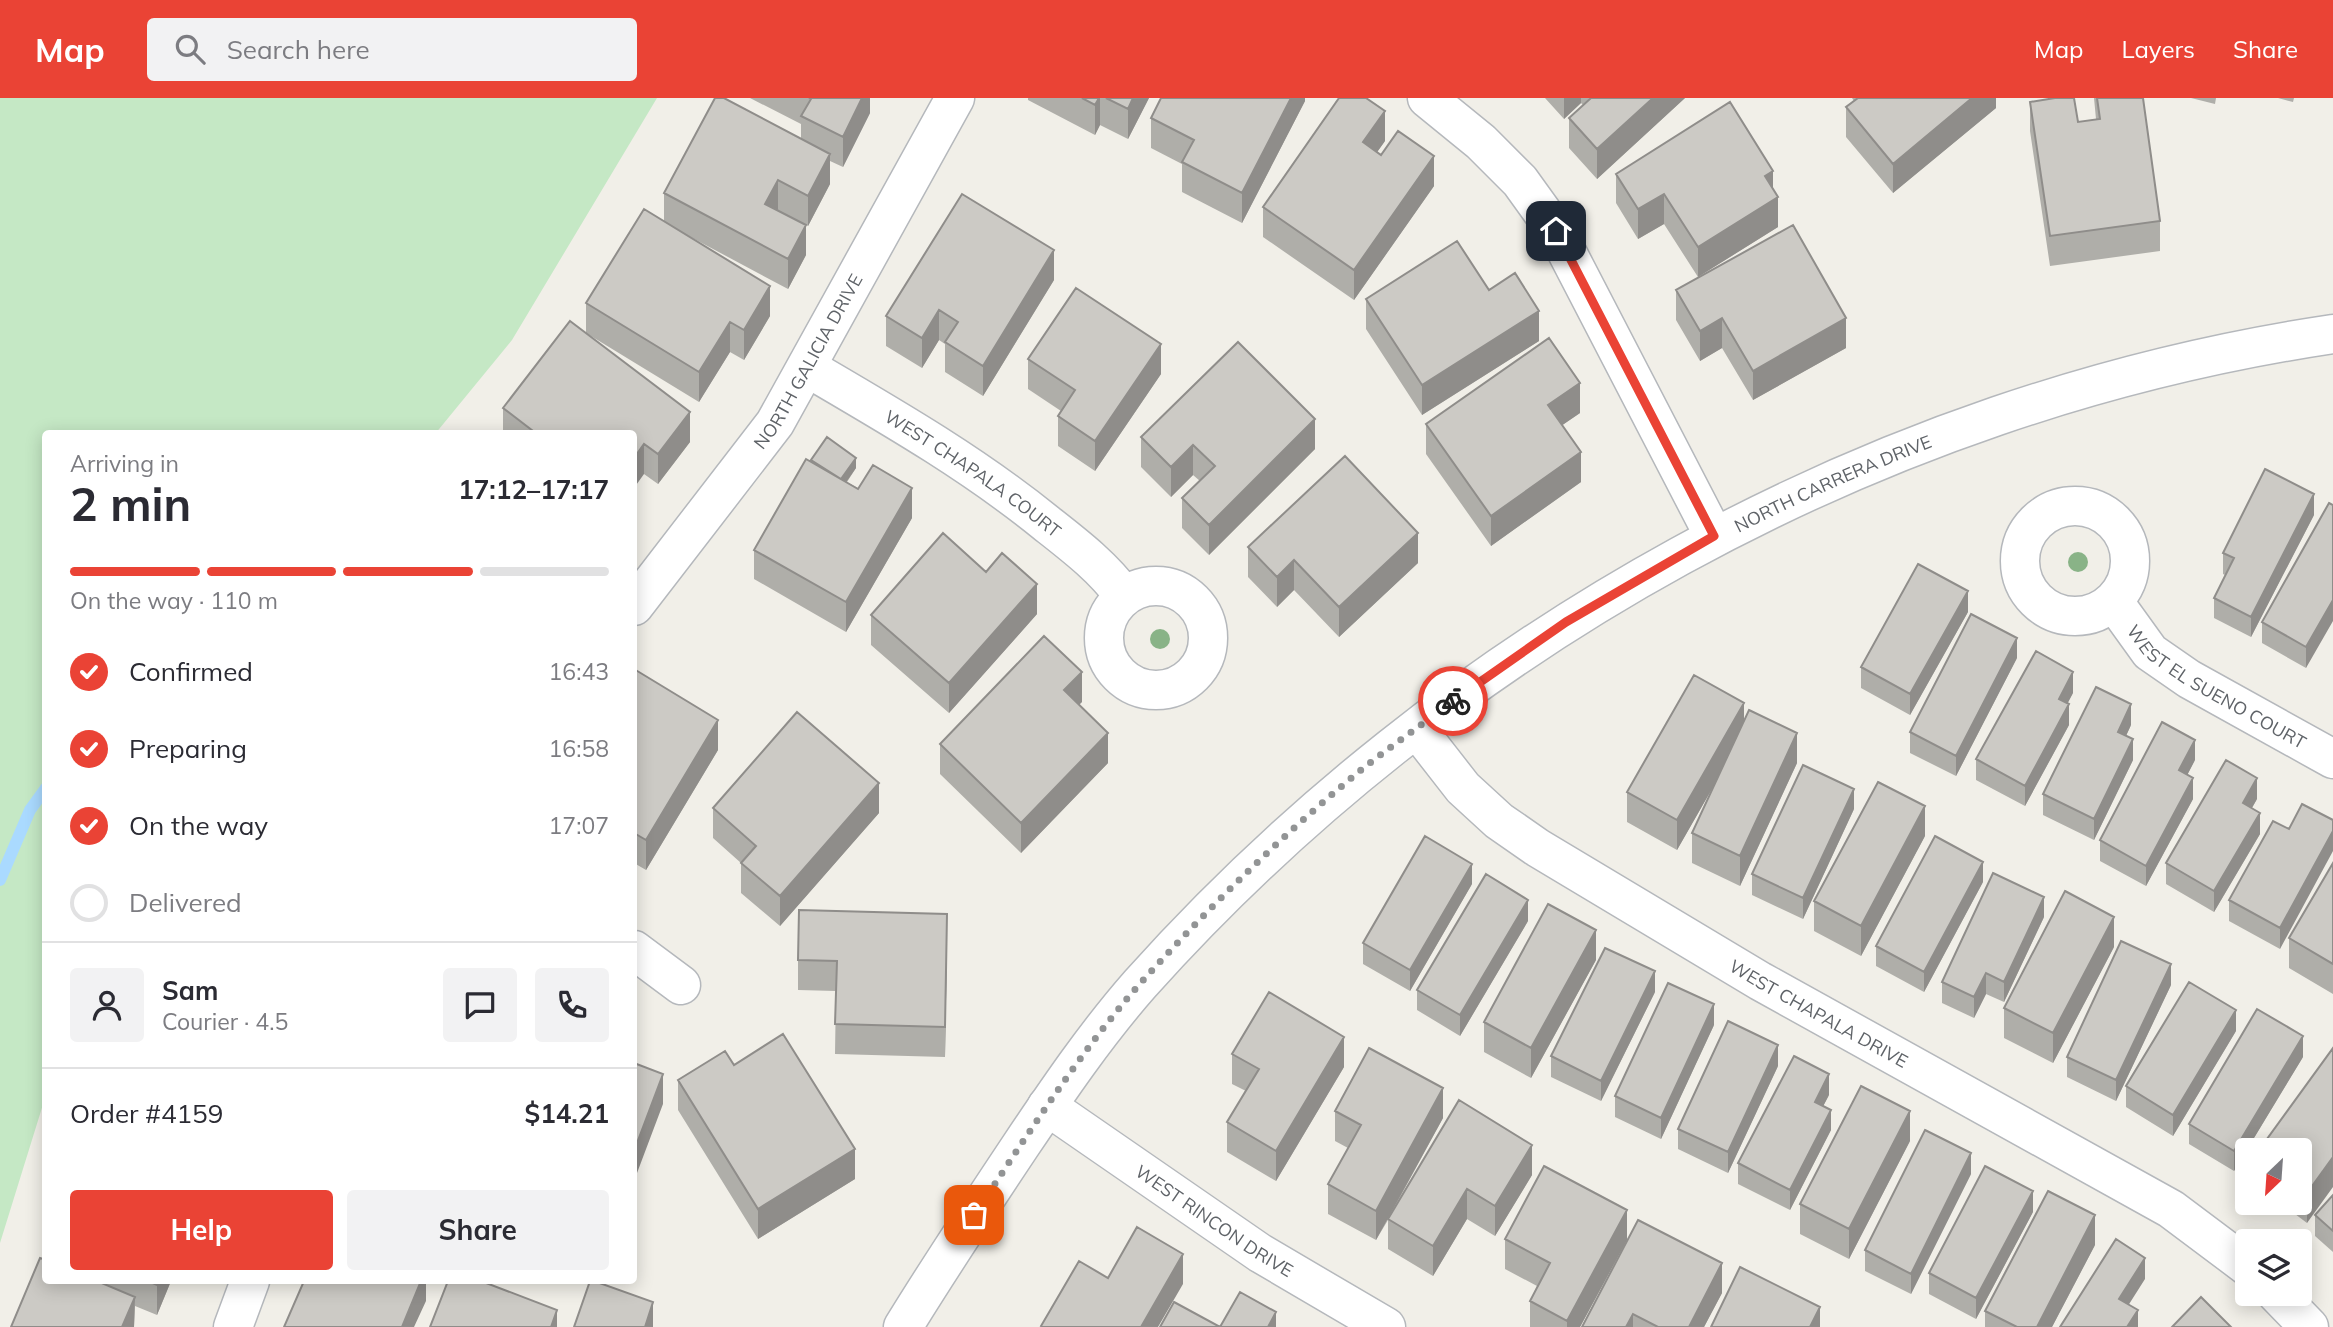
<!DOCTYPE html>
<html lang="en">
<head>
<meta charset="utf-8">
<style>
	:root { --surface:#fff; --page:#f2f2f3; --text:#2b2b33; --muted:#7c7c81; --line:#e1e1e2; --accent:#ea4335 }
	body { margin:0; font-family:Mulish,sans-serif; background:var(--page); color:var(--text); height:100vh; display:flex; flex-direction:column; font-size:26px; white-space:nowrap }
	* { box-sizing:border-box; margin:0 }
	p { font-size:23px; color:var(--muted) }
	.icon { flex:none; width:38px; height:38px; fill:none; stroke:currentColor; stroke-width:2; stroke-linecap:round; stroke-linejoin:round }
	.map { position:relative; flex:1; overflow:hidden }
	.side { position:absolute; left:42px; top:332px; width:595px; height:854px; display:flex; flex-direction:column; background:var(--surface); border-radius:7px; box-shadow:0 4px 18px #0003 }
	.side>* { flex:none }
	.needle { width:46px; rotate:205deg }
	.fabs { position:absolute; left:2235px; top:1040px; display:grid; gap:14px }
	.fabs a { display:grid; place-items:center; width:77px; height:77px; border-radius:7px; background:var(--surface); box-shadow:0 4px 18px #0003; font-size:35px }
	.pin { position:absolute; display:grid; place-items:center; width:60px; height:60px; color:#fff; margin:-30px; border-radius:14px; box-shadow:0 4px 10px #0006 }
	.courier { position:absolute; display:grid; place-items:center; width:70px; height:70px; margin:-35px; border:5px solid #ea4335; border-radius:50%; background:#fff; color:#222; box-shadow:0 2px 9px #0007 }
	.summary em { font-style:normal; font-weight:700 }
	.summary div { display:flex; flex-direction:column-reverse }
	.summary { display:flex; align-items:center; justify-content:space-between; height:119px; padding:0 28px }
	h1 { font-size:46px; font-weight:700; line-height:52px }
	.bar { display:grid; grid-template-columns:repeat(4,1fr); gap:10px 7px; align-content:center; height:84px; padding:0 28px }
	.bar i { height:9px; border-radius:5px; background:var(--line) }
	.bar .active { background:var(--accent) }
	.bar p { grid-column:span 4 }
	.line { display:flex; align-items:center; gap:18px; padding:0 28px; border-top:2px solid var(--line) }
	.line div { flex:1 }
	.round { display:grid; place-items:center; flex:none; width:74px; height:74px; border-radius:7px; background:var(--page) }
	ol { padding:0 28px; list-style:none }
	li { display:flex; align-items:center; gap:21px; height:77px }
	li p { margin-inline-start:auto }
	li .icon { padding:7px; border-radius:50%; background:var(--accent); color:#fff; stroke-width:4 }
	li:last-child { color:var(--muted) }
	li i { width:38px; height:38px; border:4px solid var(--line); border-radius:50% }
	.button { display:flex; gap:14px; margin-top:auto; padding:14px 28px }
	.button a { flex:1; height:80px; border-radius:7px; background:var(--accent); color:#fff; font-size:28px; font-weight:700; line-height:80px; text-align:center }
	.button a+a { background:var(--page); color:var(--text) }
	header { display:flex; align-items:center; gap:42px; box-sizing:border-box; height:98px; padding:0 35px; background:var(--accent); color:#fff }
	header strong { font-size:33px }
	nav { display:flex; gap:38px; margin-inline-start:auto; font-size:24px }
	.search { width:490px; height:63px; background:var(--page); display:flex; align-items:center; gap:18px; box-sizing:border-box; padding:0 24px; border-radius:7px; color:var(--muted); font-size:26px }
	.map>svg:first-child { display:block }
</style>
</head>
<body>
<header>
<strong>Map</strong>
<div class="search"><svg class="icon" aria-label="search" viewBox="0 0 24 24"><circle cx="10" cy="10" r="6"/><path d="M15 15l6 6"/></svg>Search here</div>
<nav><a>Map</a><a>Layers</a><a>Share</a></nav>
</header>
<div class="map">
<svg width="2333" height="1229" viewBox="0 0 2333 1229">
	<rect width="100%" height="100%" fill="#f1efe8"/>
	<path fill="#c5e8c5" d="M0,0H657L512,242L435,336H46L45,1000L0,1145Z"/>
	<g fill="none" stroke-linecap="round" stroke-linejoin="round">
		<path stroke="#aadaff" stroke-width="12" d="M0,782L30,712L46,690"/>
		<defs>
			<g id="minor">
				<path d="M1427,0L1481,44L1520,83L1556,133L1714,438"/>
				<path id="s1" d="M808,270C890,318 972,365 1046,425C1074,447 1103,469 1124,498"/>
				<circle cx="2075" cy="463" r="55"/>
				<circle cx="1156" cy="540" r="52"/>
				<path id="s2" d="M2114,504L2150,554L2189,581L2333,661"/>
				<path id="s3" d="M634,508L775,325L955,0"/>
				<path id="s4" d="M1417,631L1463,690L1499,723L1538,750L1760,883L2171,1111L2247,1168"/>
				<path d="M634,852L681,887"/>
				<path id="s5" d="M1047,1008L1260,1155L1386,1229"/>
				<path d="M2276,1195L2309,1229"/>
				<path d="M233,1229L250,1183"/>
				<path id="s6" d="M903,1229C941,1167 981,1107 1021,1047C1058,992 1096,936 1140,886C1447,543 1876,304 2333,236"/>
			</g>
		</defs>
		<use href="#minor" stroke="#b5b8bc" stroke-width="41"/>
		<use href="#minor" stroke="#fff" stroke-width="38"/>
	</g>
	<g fill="#89b387">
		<circle cx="2078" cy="464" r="10"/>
		<circle cx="1160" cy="541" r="10"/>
	</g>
	<path fill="#afaea9" d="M750,0H870V15L843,69L830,63V86L808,128L777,112L806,157L788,191L683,135L770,218L744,262L730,254L699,304L586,235V205L664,123V95L801,41V26Z
		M1028,0H1149L1128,41L1100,27L1095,37L1028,2Z
		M1305,0V3L1242,125L1182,94V66L1151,50V20Z
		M1545,0H1685L1597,81L1569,50V20L1583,7L1581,5L1564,21Z
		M1852,0H1996V10L1893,95L1846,39V9L1854,3Z
		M2094,0H2143L2160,123V153L2050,168L2030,33V4L2078,24L2096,21Z
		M2191,0H2216L2215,6Z
		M2278,0H2294L2293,4Z
		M1385,43L1377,54L1434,88L1354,202L1263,139V109Z
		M1616,76L1773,91L1778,129L1698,179L1664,126L1638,141L1616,105Z
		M1054,182L983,298L945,274V246L939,242L922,270L886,248V218Z
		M1489,192L1539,243L1422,317L1366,231V201Z
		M1676,192L1846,250L1753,302L1722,250L1700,263L1676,222Z
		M1028,261L1161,276L1095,373L1058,348V318L1061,313L1028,291Z
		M503,310L690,344L658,386L644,376L634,336H503Z
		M1580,315L1562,327L1581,384L1491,448L1426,356V326Z
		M1141,339L1315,351L1209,457L1182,430V400L1200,383L1193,377L1171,399L1141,369Z
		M811,362L856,370L847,384L912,420L846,534L754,481V452Z
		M2333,407L2306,570L2262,545V524Z
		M2314,417L2251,539L2214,520V500L2225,477L2223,476V455Z
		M1248,449L1418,465L1339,539L1294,492L1277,509L1248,479Z
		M986,474L1037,516L949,615L871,547V517Z
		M1968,514L1910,617L1861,590V569Z
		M2017,560L1956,678L1910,655V634Z
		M634,571L718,652L646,772L634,765Z
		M2073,595L2067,605L2069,627L2025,708L1976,682V661Z
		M1082,604L1079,606L1108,665L1021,755L940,676V646Z
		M1744,623L1797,665L1740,788L1692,765V735L1714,687L1677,752L1627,724V694Z
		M2131,627L2126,638L2133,662L2094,742L2043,717V696Z
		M2195,662L2187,677L2193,701L2146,788L2100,763V742Z
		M2257,701L2252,710L2260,736L2214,814L2166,786V765Z
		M713,710L879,715L780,828L741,795V765L713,740Z
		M1854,711L1803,821L1752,797V776Z
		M2289,731L2280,851L2229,823V802Z
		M1925,738L1861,858L1814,833V803Z
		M2333,765V896L2289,870V840Z
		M1983,784L1924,894L1876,868V848Z
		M1472,786L1410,893L1363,866V845Z
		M2044,819L2004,904L1986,896L1974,920L1942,905V884Z
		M1528,823L1460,938L1417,912V892Z
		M947,846L945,959L835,956L836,893L798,892V862Z
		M2114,849L2053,965L2004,940V910Z
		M1596,862L1531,980L1484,954V924Z
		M2171,887L2116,1003L2067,979V959Z
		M1655,894L1601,1003L1551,979V958Z
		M1714,927L1661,1041L1615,1019V998Z
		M2236,933L2173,1038L2126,1009V988Z
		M2333,950L2307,1125L2279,1104H2300V1052Z
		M1232,956L1344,969L1276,1083L1227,1054V1024L1246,993L1232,986Z
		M2303,959L2234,1073L2189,1046V1026Z
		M734,967L855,1081L758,1141L678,1012V982Z
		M1778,968L1728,1075L1678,1051V1031Z
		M1829,997L1823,1008L1831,1032L1790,1112L1738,1086V1065Z
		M1459,1002L1532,1077L1495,1138L1467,1121L1433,1178L1388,1151V1122L1376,1142L1328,1116V1086L1348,1050L1335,1043V1013L1443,1020L1393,1112Z
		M1910,1043L1849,1161L1800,1136V1106Z
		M1971,1076L1911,1196L1865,1173V1152Z
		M2333,1097V1154L2315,1138V1117Z
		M2033,1114L1976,1221L1929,1196V1175Z
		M1638,1122L1722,1195L1704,1229H1582Z
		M1505,1141L1627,1142L1580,1229H1530V1203L1537,1188L1505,1171Z
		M2095,1147L2052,1229H1985V1213Z
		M46,1183H171L157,1217L135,1208L134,1229H11Z"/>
	<path fill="#8f8d8a" d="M862,0H870V15L843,69V39Z
		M1099,0H1100V27L1095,37V7Z
		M1133,0H1149L1128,41V11Z
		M1291,0H1305V3L1242,125V95Z
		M1564,0H1581V5L1564,21Z
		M1653,0H1685L1597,81V51Z
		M1972,0H1996V10L1893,95V66Z
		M1385,13V43L1363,74V44Z
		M830,56V86L808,128V98Z
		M1434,58V88L1354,202V172Z
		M1773,73V102L1778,99V129L1698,179V149L1765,78Z
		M778,82V112L765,106Z
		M1664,96V126L1638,141V111Z
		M806,127V157L788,191V161Z
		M1054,152V182L983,298V268Z
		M770,188V218L744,262V232Z
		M939,212V242L922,270V240Z
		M1539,213V243L1422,317V287Z
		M1722,220V250L1700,263V233Z
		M1846,220V250L1753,302V273Z
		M730,224V254L699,304V274Z
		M1161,246V276L1095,373V343Z
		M1580,285V315L1548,337V307Z
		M690,314V344L658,386V356Z
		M1315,321V351L1209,457V427Z
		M644,346V376L634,390V360Z
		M1193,347V377L1171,399V369Z
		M1581,354V384L1491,448V418Z
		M856,360V370L840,393V383Z
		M912,390V420L846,534V504Z
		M2314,396V417L2251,539V519Z
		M1418,435V465L1339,539V509Z
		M1294,462V492L1277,509V479Z
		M1037,486V516L949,615V585Z
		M1968,493V514L1910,617V596Z
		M2333,502V523L2306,570V549Z
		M2017,540V560L1956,678V658Z
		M1082,574V604L1064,622V592Z
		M2073,574V595L2059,622V601Z
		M1744,605V635L1677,752V722Z
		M2069,606V627L2025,708V688Z
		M2131,606V627L2118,655V634Z
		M718,622V652L646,772V742Z
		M1108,635V665L1021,755V725Z
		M1797,635V665L1740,788V758Z
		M2133,641V662L2094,742V721Z
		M2195,642V662L2179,693V672Z
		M2193,680V701L2146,788V768Z
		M2257,680V701L2243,725V705Z
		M879,685V715L780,828V798Z
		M1854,691V711L1803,821V800Z
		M1925,708V738L1861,858V828Z
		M2260,715V736L2214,814V793Z
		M2333,733V753L2280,851V830Z
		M1983,764V784L1924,894V874Z
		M1472,766V786L1410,893V872Z
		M2044,799V819L2004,904V884Z
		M1528,802V823L1460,938V917Z
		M947,816V846L945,959V929Z
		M2114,819V849L2053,965V935Z
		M1596,832V862L1531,980V950Z
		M2171,866V887L2116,1003V982Z
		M1655,873V894L1601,1003V983Z
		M1986,875V896L1974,920V899Z
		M1714,906V927L1661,1041V1020Z
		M2236,912V933L2173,1038V1017Z
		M2303,938V959L2234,1073V1053Z
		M1344,939V969L1276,1083V1053Z
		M1778,947V968L1728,1075V1054Z
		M663,976V1006L634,1083V1053Z
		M1829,976V997L1815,1024V1004Z
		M1443,990V1020L1376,1142V1113Z
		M1831,1012V1032L1790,1112V1092Z
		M1910,1013V1043L1849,1161V1131Z
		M1532,1047V1077L1495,1138V1108Z
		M855,1051V1081L758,1141V1111Z
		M1971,1055V1076L1911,1196V1176Z
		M2333,1059V1089L2307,1125V1095Z
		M1467,1091V1121L1433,1178V1148Z
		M2033,1093V1114L1976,1221V1200Z
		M1627,1112V1142L1580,1229H1567V1223Z
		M2095,1117V1147L2052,1229H2037Z
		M1183,1156V1186L1158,1229H1141Z
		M2145,1160V1181L2119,1222V1201Z
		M1722,1165V1195L1704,1229H1689Z
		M159,1183H171L157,1217V1187Z
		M421,1183H426V1203L414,1229H402Z
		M135,1199L134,1229H122Z
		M653,1204V1229H645Z
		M1820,1209V1229H1810Z
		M557,1212V1229H551Z
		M2138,1212V1229H2127Z
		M1276,1214V1229H1268Z
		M1633,1216V1229H1626Z"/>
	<path fill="#cccac5" stroke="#8f8d8a" stroke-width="2" d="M715,0H724L830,56L808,98L778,82L765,106L806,127L788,161L664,95Z
		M809,0H862L843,39L801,18L811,1Z
		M1082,0H1099L1095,7Z
		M1106,0H1133L1128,11Z
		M1161,0H1291L1242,95L1182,64L1194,42L1151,20Z
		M1339,0H1366L1385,13L1363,44L1381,57L1398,33L1434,58L1354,172L1263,109Z
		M1591,0H1653L1597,51L1569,20Z
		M1858,0H1972L1893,66L1846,9Z
		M2055,0H2074L2078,24L2100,21L2097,0H2143L2160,123L2050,138L2030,4Z
		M1730,4L1773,73L1765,78L1778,99L1698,149L1664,96L1638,111L1616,76Z
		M962,96L1054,152L983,268L945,244L958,224L939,212L922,240L886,218Z
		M644,111L770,188L744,232L730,224L699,274L586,205Z
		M1793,127L1846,220L1753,273L1722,220L1700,233L1676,192Z
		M1457,143L1489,192L1515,175L1539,213L1422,287L1366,201Z
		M1076,190L1161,246L1095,343L1058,318L1075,292L1028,261Z
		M570,223L690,314L658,356L644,346L634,360V336H537L503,310Z
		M1549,240L1580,285L1548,307L1581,354L1491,418L1426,326Z
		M1238,244L1315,321L1209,427L1182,400L1215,368L1193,347L1171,369L1141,339Z
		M827,339L856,360L841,381L811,362Z
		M1345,358L1418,435L1339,509L1294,462L1277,479L1248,449Z
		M806,361L858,391L873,367L912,390L846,504L754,452Z
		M2265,371L2314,396L2251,519L2214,500L2234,460L2223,455Z
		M2329,405L2333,407V502L2306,549L2262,524Z
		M943,435L986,474L1002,455L1037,486L949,585L871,517Z
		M1918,466L1968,493L1910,596L1861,569Z
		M1971,516L2017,540L1956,658L1910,634Z
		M1044,538L1082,574L1064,592L1108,635L1021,725L940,646Z
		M2036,553L2073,574L2059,601L2069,606L2025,688L1976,661Z
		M634,571L718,622L646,742L634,735Z
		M1694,577L1744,605L1677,722L1627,694Z
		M2096,589L2131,606L2118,634L2133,641L2094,721L2043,696Z
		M1749,612L1797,635L1740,758L1692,735Z
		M797,614L879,685L780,798L741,765L756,748L713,710Z
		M2162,624L2195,642L2179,672L2193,680L2146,768L2100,742Z
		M2226,662L2257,680L2243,705L2260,715L2214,793L2166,765Z
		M1803,667L1854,691L1803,800L1752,776Z
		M1878,684L1925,708L1861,828L1814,803Z
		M2302,706L2333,722V733L2280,830L2229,802L2273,723L2289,731Z
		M1425,738L1472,766L1410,872L1363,845Z
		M1935,738L1983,764L1924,874L1876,848Z
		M2333,765V866L2289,840Z
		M1993,775L2044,799L2004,884L1986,875L1974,899L1942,884Z
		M1486,776L1528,802L1460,917L1417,892Z
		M2065,793L2114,819L2053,935L2004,910Z
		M1548,806L1596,832L1531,950L1484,924Z
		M799,812L947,816L945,929L835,926L837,863L798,862Z
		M2121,843L2171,866L2116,982L2067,959Z
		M1605,850L1655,873L1601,983L1551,958Z
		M2189,884L2236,912L2173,1017L2126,988Z
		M1668,885L1714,906L1661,1020L1615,998Z
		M1269,894L1344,939L1276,1053L1227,1024L1259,971L1232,956Z
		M2257,911L2303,938L2234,1053L2189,1026Z
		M1728,923L1778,947L1728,1054L1678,1031Z
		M783,936L855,1051L758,1111L678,982L725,953L734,967Z
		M1369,950L1443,990L1376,1113L1328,1086L1361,1027L1335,1013Z
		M2333,950V1059L2307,1095L2300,1089V1052H2259Z
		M1794,958L1829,976L1815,1004L1831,1012L1790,1092L1738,1065Z
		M634,965L663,976L634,1053Z
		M1861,988L1910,1013L1849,1131L1800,1106Z
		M1459,1002L1532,1047L1495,1108L1467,1091L1433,1148L1388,1121Z
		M1925,1032L1971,1055L1911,1176L1865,1152Z
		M1544,1068L1627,1112L1567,1223L1530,1203L1550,1165L1505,1141Z
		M1985,1068L2033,1093L1976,1200L1929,1175Z
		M2048,1093L2095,1117L2037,1229H2017L1985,1213Z
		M2333,1097V1133L2315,1117Z
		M1638,1122L1722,1165L1689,1229H1658L1633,1216L1626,1229H1582Z
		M1137,1129L1183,1156L1141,1229H1043L1041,1228L1079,1163L1108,1180Z
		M2116,1141L2145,1160L2119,1201L2138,1212L2127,1229H2060Z
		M40,1160L46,1162V1183H97L135,1199L122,1229H11Z
		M1740,1169L1820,1209L1810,1229H1711Z
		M148,1183H159L157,1187Z
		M304,1183H421L402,1229H284Z
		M448,1183H481L557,1212L551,1229H430Z
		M590,1183H594L653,1204L645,1229H574Z
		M1240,1194L1276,1214L1268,1229H1220Z
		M2201,1199L2231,1229H2172Z
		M1174,1204L1220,1229H1160Z"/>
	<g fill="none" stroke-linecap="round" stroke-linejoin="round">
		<path stroke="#929495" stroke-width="7" stroke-dasharray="0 12.6" d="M974,1117C1026,1040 1076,959 1138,888C1205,813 1278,741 1355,677C1386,651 1421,628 1453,603"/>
		<path stroke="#ea4335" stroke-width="9" d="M1453,603L1566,524L1714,438L1556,133"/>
	</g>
	<g text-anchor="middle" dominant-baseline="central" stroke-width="5" stroke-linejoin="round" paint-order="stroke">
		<g font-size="18" fill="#5f6368" stroke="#fff">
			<text stroke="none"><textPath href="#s3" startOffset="301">NORTH GALICIA DRIVE</textPath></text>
			<text stroke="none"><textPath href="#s1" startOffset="196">WEST CHAPALA COURT</textPath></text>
			<text stroke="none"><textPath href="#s6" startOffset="1279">NORTH CARRERA DRIVE</textPath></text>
			<text stroke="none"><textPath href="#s2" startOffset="136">WEST EL SUENO COURT</textPath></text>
			<text stroke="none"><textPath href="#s4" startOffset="497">WEST CHAPALA DRIVE</textPath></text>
			<text stroke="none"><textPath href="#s5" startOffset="203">WEST RINCON DRIVE</textPath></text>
		</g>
	</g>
</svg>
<div class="fabs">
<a><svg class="needle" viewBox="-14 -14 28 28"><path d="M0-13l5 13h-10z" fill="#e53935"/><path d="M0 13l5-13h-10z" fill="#7c7c81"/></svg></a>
<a><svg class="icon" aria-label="layers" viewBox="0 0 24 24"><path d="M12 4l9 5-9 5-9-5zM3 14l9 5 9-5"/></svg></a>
</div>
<div class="pin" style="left:974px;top:1117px;background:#ea580c"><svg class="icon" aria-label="bag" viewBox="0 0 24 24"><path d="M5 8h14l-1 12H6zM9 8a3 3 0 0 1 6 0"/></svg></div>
<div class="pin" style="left:1556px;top:133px;background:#1f2937"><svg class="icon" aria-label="home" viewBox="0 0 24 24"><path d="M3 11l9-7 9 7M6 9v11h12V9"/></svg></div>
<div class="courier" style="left:1453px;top:603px"><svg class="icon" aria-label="bike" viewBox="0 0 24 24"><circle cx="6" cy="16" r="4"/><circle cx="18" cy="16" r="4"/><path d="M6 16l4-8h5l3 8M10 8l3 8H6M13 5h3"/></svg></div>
<section class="side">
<div class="summary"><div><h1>2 min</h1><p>Arriving in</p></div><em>17:12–17:17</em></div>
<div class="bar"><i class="active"></i><i class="active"></i><i class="active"></i><i></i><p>On the way · 110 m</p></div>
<ol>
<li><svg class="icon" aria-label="check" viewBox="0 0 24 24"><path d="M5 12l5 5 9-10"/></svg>Confirmed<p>16:43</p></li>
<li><svg class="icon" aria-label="check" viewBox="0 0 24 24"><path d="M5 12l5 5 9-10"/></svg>Preparing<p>16:58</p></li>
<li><svg class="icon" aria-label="check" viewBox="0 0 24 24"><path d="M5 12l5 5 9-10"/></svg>On the way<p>17:07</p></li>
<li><i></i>Delivered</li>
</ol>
<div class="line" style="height:126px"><a class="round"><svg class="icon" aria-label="person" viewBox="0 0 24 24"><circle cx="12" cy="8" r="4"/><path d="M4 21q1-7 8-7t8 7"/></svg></a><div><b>Sam</b><p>Courier · 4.5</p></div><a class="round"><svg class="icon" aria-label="chat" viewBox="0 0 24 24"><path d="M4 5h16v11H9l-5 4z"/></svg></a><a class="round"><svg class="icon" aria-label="phone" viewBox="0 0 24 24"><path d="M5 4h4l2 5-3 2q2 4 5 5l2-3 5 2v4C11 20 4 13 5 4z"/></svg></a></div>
<div class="line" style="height:91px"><div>Order #4159</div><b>$14.21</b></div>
<div class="button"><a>Help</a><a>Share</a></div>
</section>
</div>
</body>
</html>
